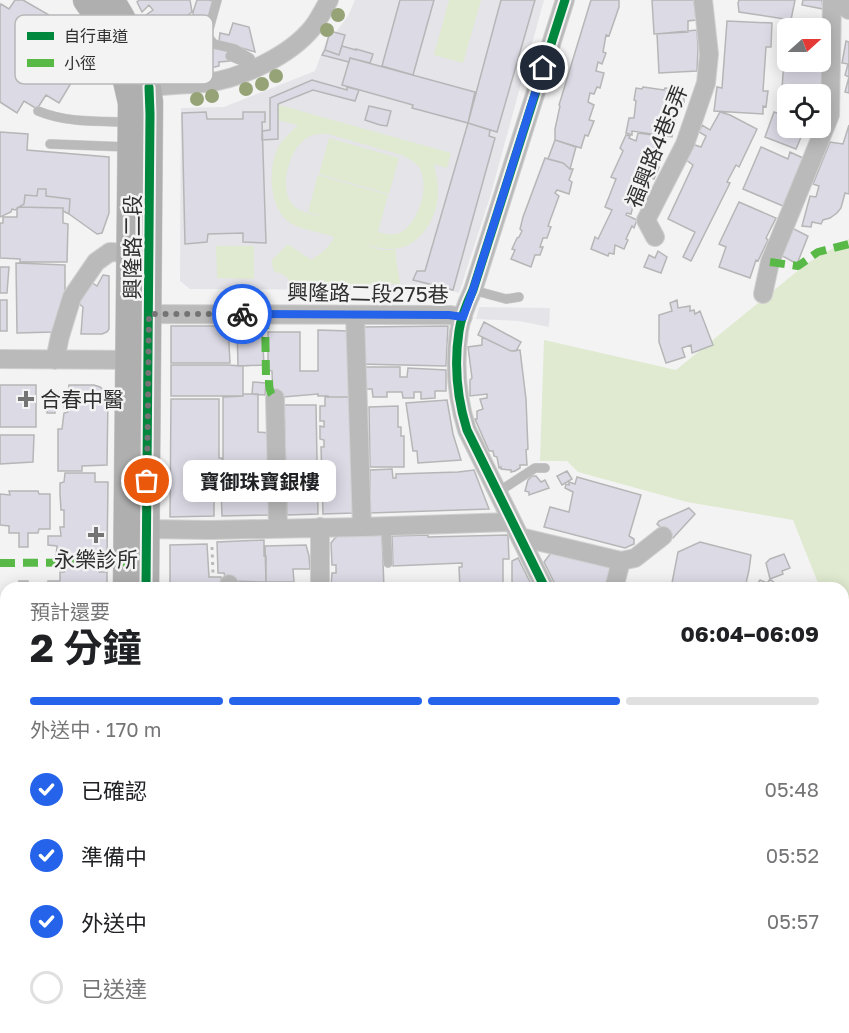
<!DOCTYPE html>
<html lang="zh-TW">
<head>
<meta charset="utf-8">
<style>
	:root { --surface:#fff; --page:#f2f2f2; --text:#202124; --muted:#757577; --line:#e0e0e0; --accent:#2563eb }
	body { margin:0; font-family:"Golos Text","Noto Sans TC",sans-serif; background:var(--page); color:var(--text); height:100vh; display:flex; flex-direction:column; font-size:22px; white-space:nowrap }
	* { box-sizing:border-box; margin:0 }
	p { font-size:20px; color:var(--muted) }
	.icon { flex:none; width:33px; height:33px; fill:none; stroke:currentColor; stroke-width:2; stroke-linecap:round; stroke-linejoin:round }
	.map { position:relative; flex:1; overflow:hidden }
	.drawer { position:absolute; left:0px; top:582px; width:849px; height:452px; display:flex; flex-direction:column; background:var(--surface); border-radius:18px 18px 0 0; box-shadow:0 3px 15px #0003 }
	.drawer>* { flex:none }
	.needle { width:39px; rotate:69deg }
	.buttons { position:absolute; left:777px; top:18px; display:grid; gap:12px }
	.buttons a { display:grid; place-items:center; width:54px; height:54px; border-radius:9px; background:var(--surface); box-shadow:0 3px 15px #0003; font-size:30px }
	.pin { position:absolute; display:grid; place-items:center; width:51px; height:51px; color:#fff; margin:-26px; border:3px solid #fff; border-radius:50%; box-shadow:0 2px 6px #0007 }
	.courier { position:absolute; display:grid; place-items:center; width:60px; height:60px; margin:-30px; border:4px solid #2563eb; border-radius:50%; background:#fff; color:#222; box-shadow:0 2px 8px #0007 }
	.bubble { position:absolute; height:42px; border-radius:9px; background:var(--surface); box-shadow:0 3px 15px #0003; font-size:20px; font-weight:700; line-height:42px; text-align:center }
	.headline em { font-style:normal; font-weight:700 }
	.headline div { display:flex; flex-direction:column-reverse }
	.headline { display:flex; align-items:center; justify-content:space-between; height:102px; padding:0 30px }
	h1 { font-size:39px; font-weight:700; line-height:45px }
	.bar { display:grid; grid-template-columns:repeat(4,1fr); gap:9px 6px; align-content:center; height:72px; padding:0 30px }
	.bar i { height:8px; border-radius:4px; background:var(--line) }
	.bar .active { background:var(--accent) }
	.bar p { grid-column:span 4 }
	ol { padding:0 30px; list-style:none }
	li { display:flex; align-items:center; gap:18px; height:66px }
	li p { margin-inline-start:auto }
	li .icon { padding:6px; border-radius:50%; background:var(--accent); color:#fff; stroke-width:4 }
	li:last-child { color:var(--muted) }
	li i { width:33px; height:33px; border:3px solid var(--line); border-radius:50% }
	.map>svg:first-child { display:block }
</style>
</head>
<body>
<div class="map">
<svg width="849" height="1033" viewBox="0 0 849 1033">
	<rect width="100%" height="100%" fill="#f3f3f4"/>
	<path fill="#e4e4e9" d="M355,0H544L490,197L459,293L432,285L430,290L190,289L180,281L181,108L224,107L315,71L330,31L336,32L348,16Z
		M479,307L550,308L549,327L519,321L476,319Z"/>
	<path fill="#dfead0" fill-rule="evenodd" d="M449,0H481L463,63L434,55Z
		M279,105L451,153L447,168L434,164C436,174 439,185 438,196C437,215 423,241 403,247C389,252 376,247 362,244L381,250H396C395,261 399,273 400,284L290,285C289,277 283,273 275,272L273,269L272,260L288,244L311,260C321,254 330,247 334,237C321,232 306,231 294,225C268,213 267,167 279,146C283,138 292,132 298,125L278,120ZM317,134H328C344,139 360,143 377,148C390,152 405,154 415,163C434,179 419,227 397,234C391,235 384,234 378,232L388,195L318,175L308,212L324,217C315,215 300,213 293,205C278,190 289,151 304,140C307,137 313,135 317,134Z
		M329,138L399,158L389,194L319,174Z
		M849,239V924L843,923V588H820L793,520L687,502L578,472L567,461H540L544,340L676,370L806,264Z
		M216,246H254V279L217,278Z"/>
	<path fill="#dbdae5" stroke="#b6b6b7" stroke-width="1.5" d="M15,0H23L49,15L41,28L74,49L66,63L79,70L59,103L46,95L37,109L24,101L17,113L0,102V7L1,4L9,9Z
		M139,0H190L192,12L164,32L154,33L146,15L153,10L149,5L142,12L137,2Z
		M197,0H209L216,2L208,28L194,24L193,12Z
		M400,0H434L413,75L382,66Z
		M501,0H535L497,132L468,123Z
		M591,0H619V7L609,36L606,35L603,52L606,53L602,64L598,62L596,71L604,73L600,88L597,87L594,94L590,93L588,102L594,105L589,120L594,121L588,136L585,135L581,148L555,140V129L560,106L559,105Z
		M652,0H694L696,20L688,21V32L654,34Z
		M739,0H795L791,20L739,12L738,3Z
		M803,0H822L823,9L802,5Z
		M727,21L772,23L771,47H766L763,91H768L766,107L763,106V114L714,111L717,87L722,88Z
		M233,23L249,27L255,52L219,41L220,33L229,35Z
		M697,30L698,48L697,71L659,73L657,34Z
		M330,31L345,35L339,55L325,50Z
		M177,35L201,37L203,43L206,44V48L230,49V61L219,62V66L215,67L192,68L169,67L170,52H167V38H176Z
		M846,41L849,42V93L845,92L849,77L845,75L848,64L842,63Z
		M342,46L356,50V49L373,54L370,63L350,58L349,62L322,55L325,50L339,55Z
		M785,47H788V62H820V48H824L823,91H814L813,94H788V103L781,102Z
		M350,58L475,92L468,123L412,108L413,105L342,85Z
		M312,80L347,90V87L359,90L355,101L313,90L278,104V139L262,140V131L270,130V98Z
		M643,87L664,90L665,88L683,90L682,97H684V102L678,101L672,137L632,131V135L626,133L629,118H634L636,101L634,100L636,88L642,89Z
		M369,106L391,111L387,126L380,125L365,120Z
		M206,112L207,119H243V112H265V122H262L266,243L243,242V233L208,234L207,242L185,244L182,113Z
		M720,112L730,115L757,129L739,167L736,165L727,182L730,183L691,261L683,257L695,232L668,219L693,165L686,160L692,144L701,147L706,136L699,132L702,125L710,130Z
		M774,112L788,117V128H817L815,134L804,130L796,149L765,137Z
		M468,123L490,130L489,136L495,138L453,290L413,280L417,271H425Z
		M849,125V194L845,193L841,208L837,213L830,218L823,220L821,224L812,222L811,227L802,226L810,196L816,197L819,186L813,184L830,142L843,144Z
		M0,132L28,134L27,150L109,157V213L102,233L97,234L69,214L70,199L46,196V189H38L37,196L25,195L24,204L15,210L12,209L11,212L0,217Z
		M638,133L660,136L649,162L659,167L654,179L643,175L631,204L633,206L631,214L627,213L626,215L637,220L634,228L632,226L626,239L628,240L624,249L615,245L614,254L609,253L608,256L591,249L595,237L598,239L612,210L605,207L616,179L611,177L623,151L620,148L626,135L630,136L629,138L636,141Z
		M555,140L576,147L570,169L563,163L548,159Z
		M761,147L788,159L790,152L803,158L783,206L743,189Z
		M545,158L563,163L570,169H573L569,180L572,182L569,194L557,190L555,193L559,196L548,226L551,227L547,238H543L540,247H543L540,255H535L531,267L511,259L515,250L512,249L517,238L519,237L522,231L520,229L523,217Z
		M38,189H46V196L70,199L69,214L63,211V208L19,207L24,204L25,195L37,196Z
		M739,202L776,218L766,238L768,240L758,261L756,260L750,278L719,267L726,247L719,244Z
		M19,207L63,208V223L68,224L67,262H20V259L0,258V223H3V217H17V208Z
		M788,226L808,236L797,264L777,253Z
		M658,251L667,257L661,273L644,267L649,255L655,258Z
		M16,263L65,265V296L54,332L17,333Z
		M0,267H9L7,293H0Z
		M103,275L109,276V329L107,332L102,334H81L83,307L78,303L91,282L97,286Z
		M0,300H7V331H0Z
		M677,300L678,308L690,306V311L694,310L695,314L700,311L713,345L692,353L691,345L682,348L685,357L666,363L659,342V315L672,311L670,303Z
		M484,322L521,342L516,351H511L478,335Z
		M171,326H228L230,363H171Z
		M448,326L446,366L359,364L360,327Z
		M237,327H262L264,365L238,366Z
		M318,330L349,331L351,397H328V396H318V394L283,397L273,395L272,371L268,370V332H300V371H318Z
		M482,337L511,351L520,350L526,399L528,449L526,450L527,465H520V468L515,471L511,472V470L501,469V467L499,468L497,457L494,456L493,451H489L475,419H477V411L483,409L480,399L487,398V394L470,396V380L472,378L468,347L482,345Z
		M171,365H227L243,366V396H171Z
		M359,367H400V377H407L408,368L446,370V391H435V398L421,399V392H414V398H403L402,392H387V397H373L372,389H363Z
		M253,382L266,383L265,395L252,394Z
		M0,385H36V427H0Z
		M69,385H94L100,387L105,391L108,398L107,465L82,466V471H58V429H62L64,413L68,412L67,407H64V394H68Z
		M243,394H258V432L270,433V469L223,470V397L243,396Z
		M325,397H351L354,513L323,514L321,447H324V440L320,439V426L324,427V421H320V406H325Z
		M171,399H219V458H222V474L214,473V516L170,517Z
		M447,400L453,434L461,460L418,463L417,451H413L406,403Z
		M45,402H55V413H47V411L44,410Z
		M284,405H316L318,514L287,515Z
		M398,406V427H401V436H404V467H370L369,407Z
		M0,435H34L33,462L0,464Z
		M392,469L393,478H396V474L458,472L474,470L489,509L370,513V470Z
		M567,471L572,479L562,485L557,476Z
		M251,472L252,489H256L257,475H270V515L222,516L221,488H224V473Z
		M65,473H95V482H108L107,556L99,555V572H107V588H47L48,581H60V572H64V557L56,556L57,546L48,545V536H61L60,527H64V510H61L60,494V483L64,482Z
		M532,476H536L541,482L545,480L549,488L529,495V492L525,491L528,480Z
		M577,477L641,495L629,536L634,539V544L625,548L544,527L550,507L569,512L573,492L565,488L566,484L569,485V482L575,484Z
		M9,491H38L39,494H50V529H39L38,533H28V547H19V533H9V526L0,525V494L10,495Z
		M689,508L695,514L673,538L657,524L659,521Z
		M382,535L384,588H331L332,573H336V565H332L331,543L334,539L338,536Z
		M428,535V537L508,535L509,559H503V588H460L459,567H462V563L393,566L392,536Z
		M264,540V556H266V582L233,581L225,577L224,573H218L217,542Z
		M700,542L751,555L749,570L745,588H671L678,552Z
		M207,544L209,577H221V588H170V545Z
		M306,545L309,556L310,569H293L294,582H266L265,546Z
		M554,549L612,565L608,588H557L544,562Z
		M784,554L790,568L782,571L783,574L770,579L766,563L770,559Z
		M518,558L533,588H512V561Z
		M770,579L781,588H763L756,586L760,580L767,583Z
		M19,581H28V588H18Z
		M239,585L272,586V588H239Z
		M278,585L310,586V588H278Z
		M0,601H6V632H0Z
		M0,632H6V647L0,646Z
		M0,652H6V686H0Z
		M0,769L6,770V813H0Z
		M0,842L6,843V886L0,885Z
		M0,885L6,886V900L0,899Z
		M843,934H849V1016L843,1015Z
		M0,958H6V991L0,990Z
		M0,998H6V1028H34V1033L0,1031Z
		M34,1028H106V1033H34Z
		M417,1028H482L475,1033H417Z"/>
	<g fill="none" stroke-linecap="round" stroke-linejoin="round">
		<defs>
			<path id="lane" d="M217,0L207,36L214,44L235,49L250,58
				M230,56L242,61L251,71
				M38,111C67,123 98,121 128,122
				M50,144L128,147
				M473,290L506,299L519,297
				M498,492L535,468H545
				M386,526L388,563
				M299,1028L319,1033
				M572,1028L574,1033
				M489,1033L495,1028
				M763,1033L764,1028"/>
			<path id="street" d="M836,0L849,10
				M136,89C159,85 182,85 205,83C240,79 290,56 313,27C319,19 324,9 329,0
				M655,237L646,220L685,144L706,83L709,54L703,0
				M763,294L770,262L830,115L832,0
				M137,314L449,315L463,317
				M355,315L362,527
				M0,359L139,360
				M55,360L60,336L72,297L96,262L110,252L129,253
				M275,398L278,528
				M320,527V588
				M147,529L211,530L362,527L512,522
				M520,537L621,561
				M229,584V588
				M545,588L467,430C457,398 454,364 459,331C461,317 467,303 473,290L565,0
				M614,588L621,561L635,558L663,536
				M0,712H6
				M407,1028L408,1033"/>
			<path id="secondary" d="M86,0C92,9 100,18 105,27C117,50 126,77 131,103L126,588
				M111,0C130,28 147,68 150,102L146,588
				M0,918H6
				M0,939L6,940
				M151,1028V1033
				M667,1028L700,1033
				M795,1028L830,1033
				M125,1033V1028"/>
		</defs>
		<use href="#lane" stroke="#d0d0d1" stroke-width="10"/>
		<use href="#street" stroke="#d0d0d1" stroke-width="20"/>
		<use href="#secondary" stroke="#d0d0d1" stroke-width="27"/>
		<path stroke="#bbbabb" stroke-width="3" stroke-dasharray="3 4.5" stroke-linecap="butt" d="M155,40L195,30
			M212,547L213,574H216
			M247,584L304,585
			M534,1033L536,1028"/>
		<use href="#lane" stroke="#bbbaba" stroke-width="9"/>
		<use href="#street" stroke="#bbbaba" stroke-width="18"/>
		<use href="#secondary" stroke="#b0afaf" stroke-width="26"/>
		<path stroke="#58b947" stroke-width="8" stroke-dasharray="15 8" stroke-linecap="butt" d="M770,262L798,266L818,252L849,244
			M265,314L266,377H269C269,385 268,392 275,398
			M0,563L126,562"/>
		<defs>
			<path id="cycleway" d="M146,588L150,114L149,87
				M545,588L467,430C457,398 454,364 459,331C461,317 467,303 473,290L565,0"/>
		</defs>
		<use href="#cycleway" stroke="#f3f3f4" stroke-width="13"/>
		<use href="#cycleway" stroke="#00873e" stroke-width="9"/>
	</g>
	<g fill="#95a376">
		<circle cx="338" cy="15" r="7"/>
		<circle cx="327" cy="30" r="7"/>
		<circle cx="276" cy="76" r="7"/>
		<circle cx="262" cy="84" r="7"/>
		<circle cx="246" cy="89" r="7"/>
		<circle cx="212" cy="96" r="7"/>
		<circle cx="197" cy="99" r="7"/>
	</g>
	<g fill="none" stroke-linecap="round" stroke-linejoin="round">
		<path stroke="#747474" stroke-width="6" stroke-dasharray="0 10.8" d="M147,481L149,314H242"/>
		<path stroke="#2563eb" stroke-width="8" d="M242,314L449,315L463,317L473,290L543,68"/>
	</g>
	<g fill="#747474" stroke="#f3f3f4" stroke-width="2">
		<path d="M23 390h6v6h6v6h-6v6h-6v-6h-6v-6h6z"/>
		<path d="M93 526h6v6h6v6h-6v6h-6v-6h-6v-6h6z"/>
	</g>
	<g text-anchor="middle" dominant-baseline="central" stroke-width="5" stroke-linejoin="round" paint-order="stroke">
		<g font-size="21" fill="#2f2f2f" stroke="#f3f3f4">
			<text transform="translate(656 146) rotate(-68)">福興路4巷5弄</text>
			<text transform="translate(132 247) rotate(-90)">興隆路二段</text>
			<text transform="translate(368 293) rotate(1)">興隆路二段275巷</text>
		</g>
		<g font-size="21" fill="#2f2f2f" stroke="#f3f3f4" text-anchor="start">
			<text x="40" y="399">合春中醫</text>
			<text x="96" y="559" text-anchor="middle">永樂診所</text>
		</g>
	</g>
	<rect x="15" y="15" width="198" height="69" rx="9" fill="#f3f3f4" stroke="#b8b8b9" stroke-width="1.5"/>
	<rect x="27" y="32" width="27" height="8" fill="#00873e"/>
	<rect x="27" y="59" width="27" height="8" fill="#58b947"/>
	<g font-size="16" fill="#2f2f2f">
		<text x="64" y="42">自行車道</text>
		<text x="64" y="69">小徑</text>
	</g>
</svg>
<div class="buttons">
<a><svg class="needle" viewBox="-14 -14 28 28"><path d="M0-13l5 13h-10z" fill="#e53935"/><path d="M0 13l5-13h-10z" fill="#757577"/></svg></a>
<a><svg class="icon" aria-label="locate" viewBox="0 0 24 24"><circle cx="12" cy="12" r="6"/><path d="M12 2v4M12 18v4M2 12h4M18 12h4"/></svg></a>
</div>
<div class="pin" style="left:147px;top:481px;background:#ea580c"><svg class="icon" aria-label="bag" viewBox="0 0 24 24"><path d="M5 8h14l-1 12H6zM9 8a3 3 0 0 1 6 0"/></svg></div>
<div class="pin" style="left:543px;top:68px;background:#1f2937"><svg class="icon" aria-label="home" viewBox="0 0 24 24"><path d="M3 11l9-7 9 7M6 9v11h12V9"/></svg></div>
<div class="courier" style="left:242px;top:314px"><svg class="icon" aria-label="bike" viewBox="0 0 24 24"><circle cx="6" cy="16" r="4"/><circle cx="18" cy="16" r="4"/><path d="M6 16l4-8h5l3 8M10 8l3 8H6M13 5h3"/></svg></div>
<div class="bubble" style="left:183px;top:460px;width:153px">寶御珠寶銀樓</div>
<section class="drawer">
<div class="headline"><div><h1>2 分鐘</h1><p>預計還要</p></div><em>06:04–06:09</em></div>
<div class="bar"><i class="active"></i><i class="active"></i><i class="active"></i><i></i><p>外送中 · 170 m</p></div>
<ol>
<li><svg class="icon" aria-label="check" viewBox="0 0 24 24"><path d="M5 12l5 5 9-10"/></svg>已確認<p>05:48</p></li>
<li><svg class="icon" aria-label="check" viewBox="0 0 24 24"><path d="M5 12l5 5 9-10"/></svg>準備中<p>05:52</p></li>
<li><svg class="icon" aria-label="check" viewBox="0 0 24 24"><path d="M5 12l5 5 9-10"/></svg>外送中<p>05:57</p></li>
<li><i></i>已送達</li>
</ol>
</section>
</div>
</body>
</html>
